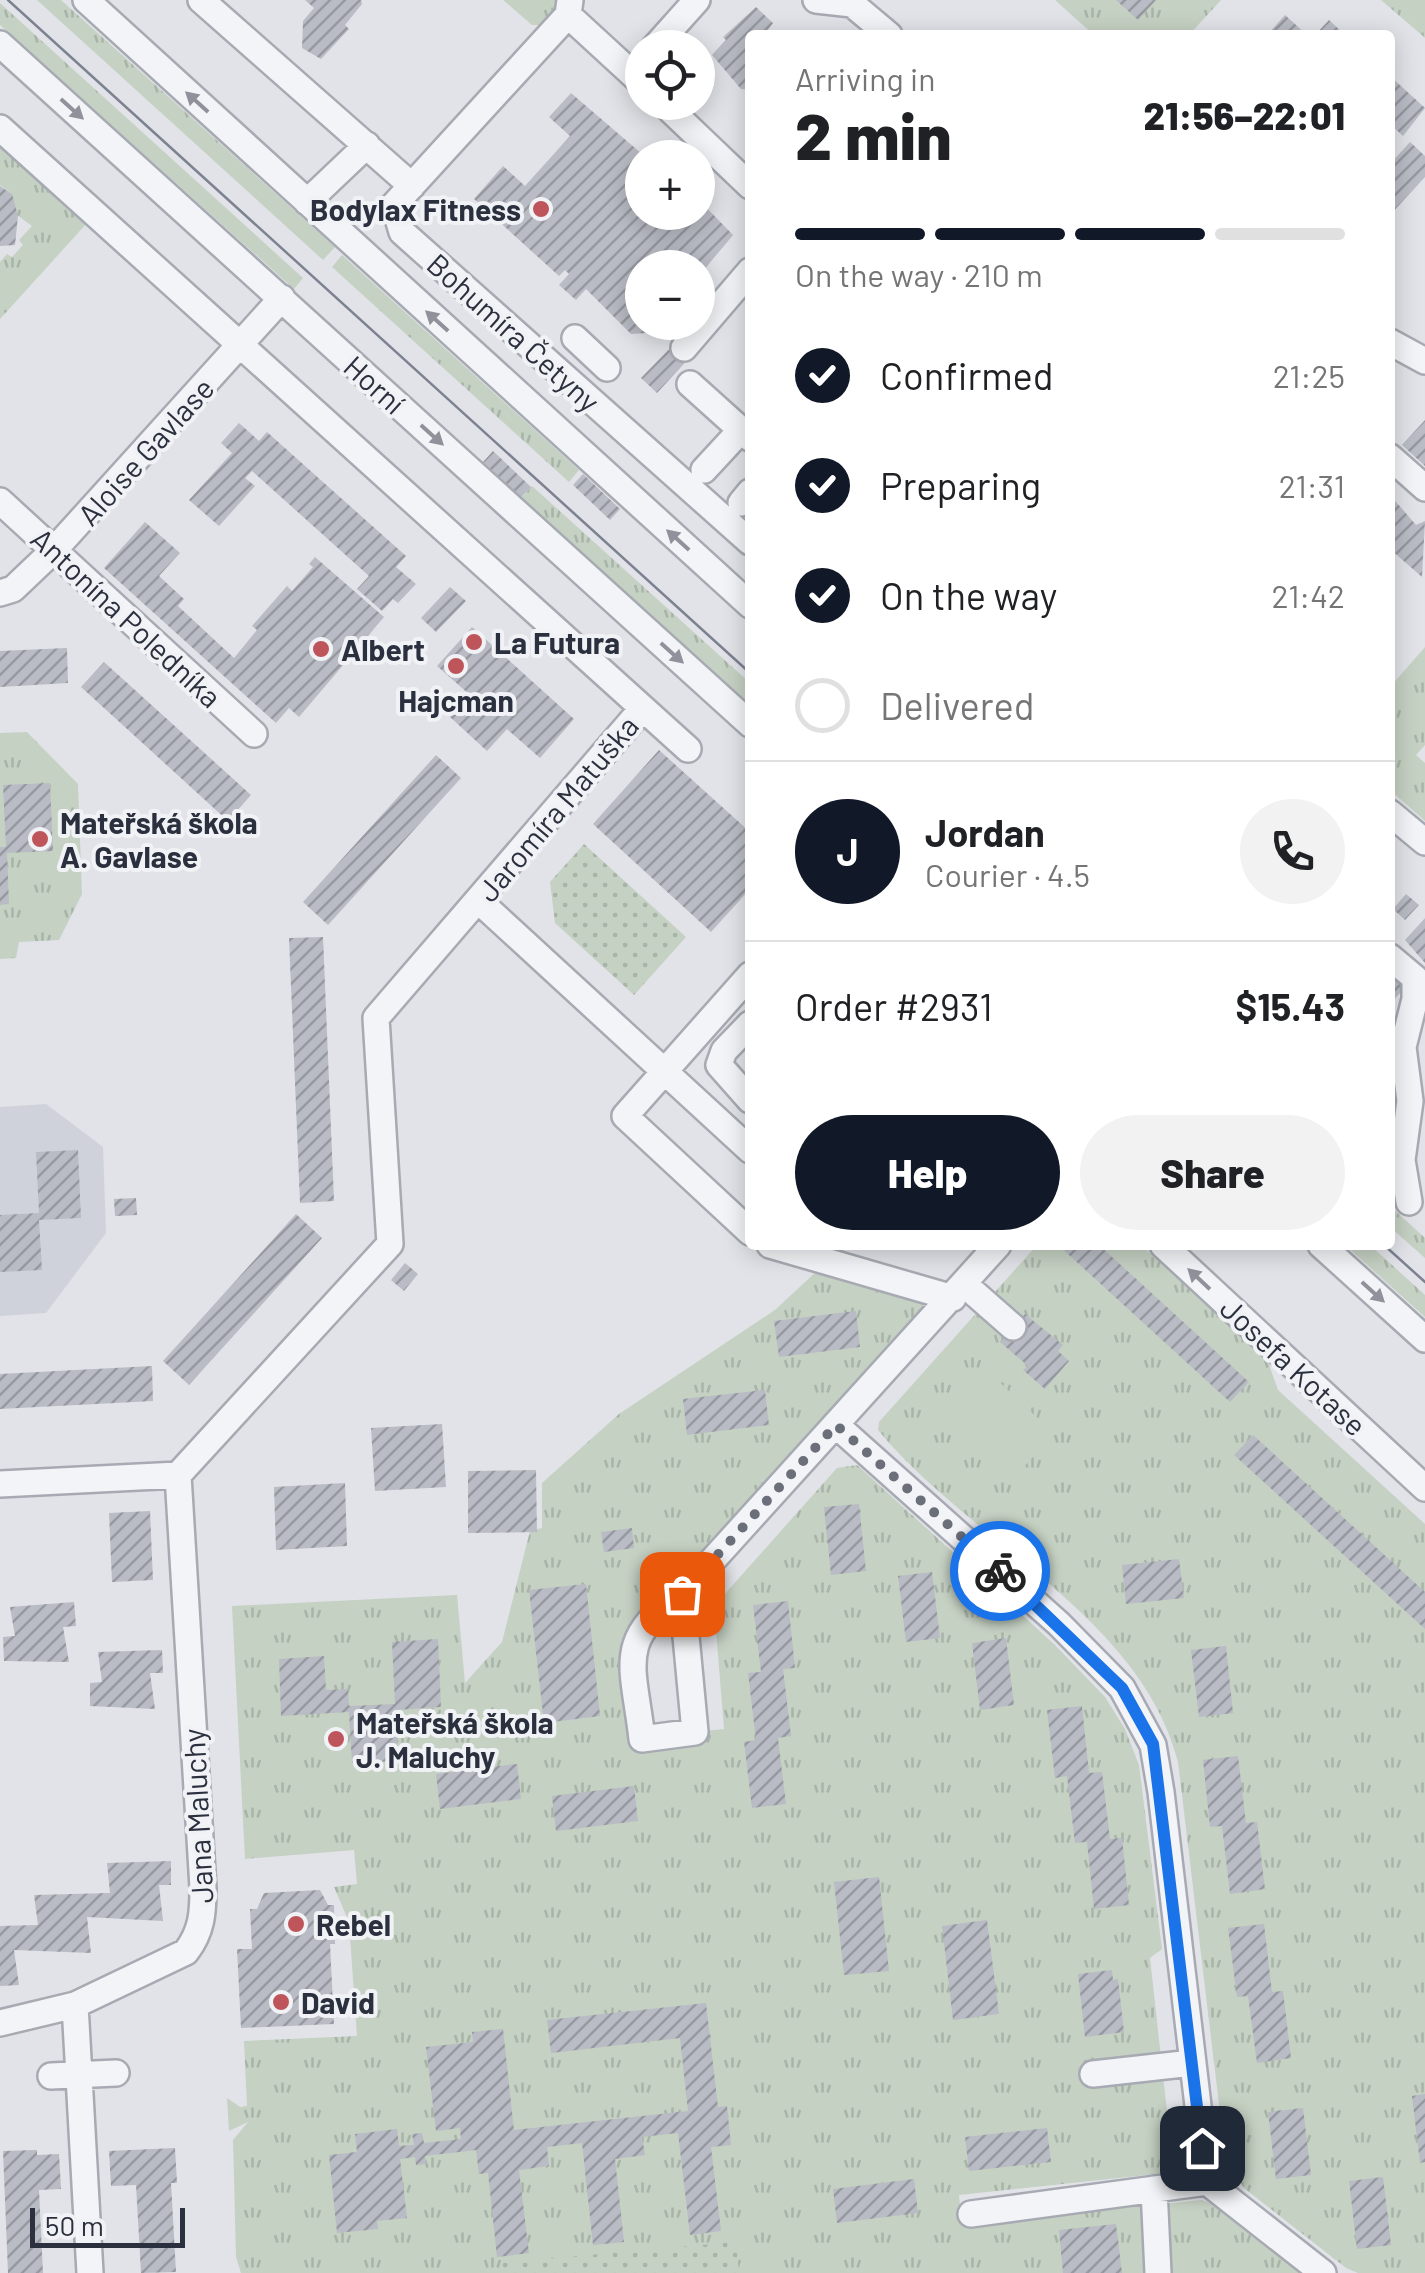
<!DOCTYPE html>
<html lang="en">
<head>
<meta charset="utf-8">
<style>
	:root { --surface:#fff; --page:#f2f2f2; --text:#202124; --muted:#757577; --line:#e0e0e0; --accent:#111827 }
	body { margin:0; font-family:Barlow,sans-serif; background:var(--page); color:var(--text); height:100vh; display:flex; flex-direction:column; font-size:38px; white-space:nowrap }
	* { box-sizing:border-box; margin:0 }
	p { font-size:32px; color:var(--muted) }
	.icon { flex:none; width:55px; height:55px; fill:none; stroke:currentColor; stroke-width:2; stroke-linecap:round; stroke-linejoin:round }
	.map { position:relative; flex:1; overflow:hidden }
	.side { position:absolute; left:745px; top:30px; width:650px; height:1220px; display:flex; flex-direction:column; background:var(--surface); border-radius:10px; box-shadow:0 5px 25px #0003 }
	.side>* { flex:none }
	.controls { position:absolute; left:625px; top:30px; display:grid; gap:20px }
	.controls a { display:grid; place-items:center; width:90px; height:90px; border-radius:50%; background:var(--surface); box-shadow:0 5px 25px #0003; font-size:50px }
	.scale { position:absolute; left:30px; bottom:25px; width:155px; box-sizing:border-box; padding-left:10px; border:5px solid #2b303e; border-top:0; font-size:28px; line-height:35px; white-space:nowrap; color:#2b303e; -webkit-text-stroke:8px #f0f2f6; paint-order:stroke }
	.pin { position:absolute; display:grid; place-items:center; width:85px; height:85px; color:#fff; margin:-42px; border-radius:20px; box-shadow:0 5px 15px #0006 }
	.courier { position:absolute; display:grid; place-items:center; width:100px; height:100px; margin:-50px; border:8px solid #1a73e8; border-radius:50%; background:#fff; color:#222; box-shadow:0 2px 12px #0007 }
	.headline em { font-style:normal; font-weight:800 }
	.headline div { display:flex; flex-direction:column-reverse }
	.headline { display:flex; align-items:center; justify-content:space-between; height:170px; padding:0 50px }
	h1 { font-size:65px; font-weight:800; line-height:75px }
	.bar { display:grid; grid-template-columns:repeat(4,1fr); gap:15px 10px; align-content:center; height:120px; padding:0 50px }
	.bar i { height:12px; border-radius:8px; background:var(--line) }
	.bar .current { background:var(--accent) }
	.bar p { grid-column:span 4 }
	.line { display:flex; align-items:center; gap:25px; padding:0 50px; border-top:2px solid var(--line) }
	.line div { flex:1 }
	.round { display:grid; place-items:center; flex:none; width:105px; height:105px; border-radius:52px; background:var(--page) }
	ol { padding:0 50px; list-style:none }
	li { display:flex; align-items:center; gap:30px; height:110px }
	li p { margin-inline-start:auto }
	li .icon { padding:10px; border-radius:50%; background:var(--accent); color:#fff; stroke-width:4 }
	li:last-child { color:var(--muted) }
	li i { width:55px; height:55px; border:5px solid var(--line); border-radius:50% }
	.primary-button { display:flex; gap:20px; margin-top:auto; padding:20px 50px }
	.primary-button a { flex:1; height:115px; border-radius:60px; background:var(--accent); color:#fff; font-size:40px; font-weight:800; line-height:115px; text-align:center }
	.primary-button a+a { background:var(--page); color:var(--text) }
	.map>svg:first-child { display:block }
</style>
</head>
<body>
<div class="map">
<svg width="1425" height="2273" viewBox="0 0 1425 2273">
	<defs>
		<pattern id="grass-tufts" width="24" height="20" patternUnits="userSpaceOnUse" patternTransform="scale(2.5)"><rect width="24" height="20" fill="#c5d1c3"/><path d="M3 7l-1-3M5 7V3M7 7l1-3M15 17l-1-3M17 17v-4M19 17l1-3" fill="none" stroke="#a9b4a9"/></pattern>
		<pattern id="park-dots" width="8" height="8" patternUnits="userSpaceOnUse" patternTransform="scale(2.5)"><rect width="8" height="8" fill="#c5d1c3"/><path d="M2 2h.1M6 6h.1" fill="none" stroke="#a9b4a9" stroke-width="1.8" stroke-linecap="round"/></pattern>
		<pattern id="building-hatch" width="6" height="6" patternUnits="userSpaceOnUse" patternTransform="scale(2.5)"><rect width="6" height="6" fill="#b9bcc4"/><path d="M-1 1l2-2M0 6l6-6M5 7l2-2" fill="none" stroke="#9799a1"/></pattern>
	</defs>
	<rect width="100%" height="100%" fill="#e1e3e8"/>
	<path fill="#cfd2da" d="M46,1104L103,1147L106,1233L46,1313L0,1316V1107Z"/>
	<path fill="url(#grass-tufts)" d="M37,0H61L335,247L323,260Z
		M503,0H562L542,25H532Z
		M1055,0H1221L1189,35H1094Z
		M1381,0H1425V38L1424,37Z
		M0,3L303,278L294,289L0,25Z
		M0,142L88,222L0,319V262L7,254L12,257L23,245L19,240L32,226L17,215L11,193L0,185Z
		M342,255L579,470L569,482L332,267Z
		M532,486L750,683V705L521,498Z
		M1425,647V745L1416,755L1425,763V821L1390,790V687Z
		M27,732L78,784L82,894L59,940L19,942L16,958L0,959V733Z
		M1390,1206L1425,1238V1258L1390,1227Z
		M1037,1245H1141L1267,1359L1278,1390L1425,1524V2273H1358L1346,2268L1244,2188L1229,2166L1221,2121L1178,1762C1141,1616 968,1540 878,1430L879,1422Z
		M1345,1245H1370L1425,1295V1317Z
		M818,1270L926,1303L621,1641L634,1738L724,1729L714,1606L837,1468L857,1465L1055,1645L1105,1697L1125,1729L1139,1765L1162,1949L1150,1958L1173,2166L1165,2173L959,2195L962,2224L1202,2200L1220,2207L1302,2273H241L236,2257L233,2140L248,2122L229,2131L227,2098L240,2107L247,2106L244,2041L357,2036L349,1922L334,1887L357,1884L354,1850L245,1859L232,1606L457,1595L465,1683L502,1642L530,1531L542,1528V1483L619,1414L775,1310Z"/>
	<path fill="url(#park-dots)" d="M584,844L686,937L634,995L555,923L550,882Z
		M736,2242L739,2273H501L500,2263Z"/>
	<path fill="#c5d1c3" d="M993,1376L1054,1434L1020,1471L959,1413Z"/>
	<path fill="url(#building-hatch)" d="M305,0H361L362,4L345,25L349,29L321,59L302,48L303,21L314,8Z
		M1116,0H1156L1138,20Z
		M756,7L773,23L768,30L773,35H750V90L741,89L712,55L726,40L723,37Z
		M1285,15L1307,35H1267Z
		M1329,20L1345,35H1315Z
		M1390,76L1425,108L1403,136L1390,124Z
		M571,93L642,154L648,147L659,158H642V212H698V199L733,235L698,277V268H642V322H656L646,333L631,334L586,289L576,300L559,285L569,274L565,270L559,276L474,199L503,166L525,186L570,136L549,117Z
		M1410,142L1425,156V177L1390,215V164Z
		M0,186L12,194L18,216L15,245L0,246Z
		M677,341L692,355L657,393L641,378Z
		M1425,420V466L1402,445Z
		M239,423L259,441L267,432L406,556L396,567L416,584L398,603L393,599L382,611L357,589L369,576L252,471L245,478L255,486L219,526L189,500L232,453L221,443Z
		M493,451L531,487L520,498L483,462Z
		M583,474L620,509L610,520L573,485Z
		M1390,495L1416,525L1425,521L1422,577L1390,549Z
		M145,522L180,553L159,576L184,599L178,606L234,658L257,630L252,626L287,586L292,591L313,567L309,564L315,557L384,617L299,717L289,708L276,723L104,568Z
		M450,587L466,601L436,632L421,618Z
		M472,627L574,719L540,758L507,729L487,751L450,717L470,695L437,666Z
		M67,648L68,683L0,687V651Z
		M104,662L251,795L228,821L81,687Z
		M659,750L750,832V889L711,932L593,824Z
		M436,755L461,778L328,925L303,902Z
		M50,783L53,851L7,853L9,904L0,905V847H6L3,785Z
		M1406,894L1419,905L1405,920L1393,909Z
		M1425,918V963L1405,940Z
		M323,937L334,1201L300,1203L289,938Z
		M1390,966L1409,983L1390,1004Z
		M78,1150L81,1218L39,1220L42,1270L0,1272V1215L39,1213L36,1152Z
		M136,1198L137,1215L115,1216L114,1199Z
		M296,1214L322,1238L189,1385L163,1361Z
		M1058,1245H1099L1249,1382L1230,1402Z
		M405,1263L418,1274L404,1291L391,1280Z
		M856,1311L860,1347L779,1357L774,1321Z
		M1025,1314L1063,1345L1058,1351L1069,1361L1045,1389L1023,1370L1028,1366L1000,1342Z
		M152,1366L153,1401L0,1409V1374Z
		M765,1390L769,1425L687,1435L683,1399Z
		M442,1424L446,1487L375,1491L371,1428Z
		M1253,1435L1425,1592V1629L1234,1455Z
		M536,1470L537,1532L468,1533V1471Z
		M345,1483L347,1546L276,1550L274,1487Z
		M859,1504L866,1571L831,1575L824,1507Z
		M150,1511L153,1580L112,1582L109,1513Z
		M632,1528L634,1548L604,1552L601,1532Z
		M1179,1559L1184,1598L1126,1604L1122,1565Z
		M932,1572L940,1638L906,1642L898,1576Z
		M586,1584L600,1716L544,1723L529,1590Z
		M788,1601L795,1668L783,1669L791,1736L778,1738L786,1804L752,1808L744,1742L756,1740L748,1673L761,1672L753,1605Z
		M74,1602L76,1626L63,1627L69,1662L4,1661L3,1637L15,1636L10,1607Z
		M1006,1638L1014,1705L980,1710L972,1643Z
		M438,1639L441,1707L396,1710L398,1761L352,1763L349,1712L281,1716L279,1659L324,1656L326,1690L348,1689L349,1706L395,1704L392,1642Z
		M1226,1646L1233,1713L1199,1717L1191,1650Z
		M162,1650L163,1673H150L155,1709L90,1706V1683L102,1682L98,1652Z
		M1082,1706L1089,1773L1102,1772L1110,1839L1122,1838L1129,1905L1094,1909L1087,1842L1075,1843L1067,1776L1055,1778L1047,1710Z
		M1238,1756L1246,1823L1257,1822L1265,1889L1230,1894L1222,1826L1210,1827L1203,1760Z
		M517,1764L521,1799L440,1809L436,1774Z
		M634,1786L638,1821L556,1831L552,1796Z
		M171,1861V1885H159L163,1921L87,1917L91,1953L14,1950L19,1985L0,1986V1926L38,1925L34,1895L110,1893L107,1863Z
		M879,1877L889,1971L844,1975L834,1882Z
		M320,1890L328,1905H334L335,1944H330L334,2024L241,2028L237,1949H252L250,1909H257L264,1893Z
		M987,1920L999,2014L953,2020L942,1926Z
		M1264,1924L1272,1992L1283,1991L1291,2058L1257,2063L1248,1996L1237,1997L1228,1928Z
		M1112,1970L1113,1980L1118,1979L1124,2032L1085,2037L1078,1974Z
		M706,2003L718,2107L727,2106L731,2145L711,2147L721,2231L690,2235L678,2133L642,2137L645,2155L615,2159L624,2242L593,2245L582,2143L547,2147L549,2166L519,2170L529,2253L497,2257L488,2173L479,2174L476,2150L425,2156L426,2164L416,2165L415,2157L400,2159L407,2218L377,2221L378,2229L337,2233L329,2155L357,2152L355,2134L397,2129L399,2146L414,2145L412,2134L422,2133L424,2143L461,2139L460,2128L436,2131L426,2047L473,2042L472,2032L503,2029L514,2130L688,2111L680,2038L551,2053L547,2020Z
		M1425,2094V2162L1420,2163L1412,2096Z
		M1303,2108L1311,2175L1276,2179L1268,2112Z
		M1047,2128L1051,2162L969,2171L965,2137Z
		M175,2148L177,2183H171L176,2272L141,2273L136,2185L111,2186L109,2151Z
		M37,2150V2155L59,2154L61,2189L39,2190L43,2273H8L3,2151Z
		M1383,2177L1391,2245L1357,2249L1349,2181Z
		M914,2179L918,2213L837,2223L833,2189Z
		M1116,2224L1122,2273H1063L1059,2230Z"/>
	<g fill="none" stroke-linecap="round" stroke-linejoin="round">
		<defs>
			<path id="minor" d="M86,0L750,605
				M201,0L412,186
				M570,0L568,15L394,205L402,232L750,542
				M816,0L852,4L889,35
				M568,15L642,83
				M0,44L750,724
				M654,48L697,0
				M662,102L750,186
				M0,128L688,749
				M307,202L367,145
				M575,338L607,368
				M1390,342L1425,361
				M684,348L750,271
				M690,384L750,438
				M1390,457L1425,488
				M704,470L741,430
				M0,501L254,734
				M741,503L750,492
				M0,593L13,589L54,550L282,298
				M1390,813L1425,842
				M479,901L750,1150
				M1390,957L1415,978V999L1403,1047L1410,1101L1402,1160L1409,1202
				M750,975L625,1116L750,1232
				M750,1024L724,1051L719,1065L750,1100
				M770,1245L953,1298
				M1163,1245L1425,1488
				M1321,1245L1425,1339
				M964,1284L1013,1327
				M836,1425L1059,1624L1122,1688L1153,1745L1161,1792L1207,2182L1323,2273
				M0,1484L178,1475L390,1244L376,1018L642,709
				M682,1594C614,1640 634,1666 642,1739L695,1732L682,1594L998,1245
				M75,2005L90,2273
				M0,2023L75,2005L186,1952C202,1931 203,1913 203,1888L178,1475
				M1093,2074L1192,2063
				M51,2076L116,2073
				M1154,2189L1158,2273
				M971,2214L1207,2182"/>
		</defs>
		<use href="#minor" stroke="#a7aab2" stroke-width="30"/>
		<use href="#minor" stroke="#f3f4f7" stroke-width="25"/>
		<path stroke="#7c8290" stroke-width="2.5" d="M8,0L750,673
			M1384,1245L1425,1282"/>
	</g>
	<defs><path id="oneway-solid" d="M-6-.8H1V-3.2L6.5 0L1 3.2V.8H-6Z" transform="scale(2.5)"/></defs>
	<g fill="#8f929a">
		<use href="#oneway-solid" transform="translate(197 102) rotate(-138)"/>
		<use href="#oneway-solid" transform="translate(72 109) rotate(42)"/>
		<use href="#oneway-solid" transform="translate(437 321) rotate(-138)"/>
		<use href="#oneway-solid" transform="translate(432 435) rotate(42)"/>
		<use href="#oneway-solid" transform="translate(678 540) rotate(-138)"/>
		<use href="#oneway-solid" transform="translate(672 653) rotate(42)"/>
		<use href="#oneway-solid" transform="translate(1199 1279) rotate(-137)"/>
		<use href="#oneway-solid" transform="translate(1373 1292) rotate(42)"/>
	</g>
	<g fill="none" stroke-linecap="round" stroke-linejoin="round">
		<path stroke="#6b6f7a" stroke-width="10" stroke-dasharray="0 18" d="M682,1594L836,1425L1000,1571"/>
		<path stroke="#1a73e8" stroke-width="12" d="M1000,1571L1122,1688L1153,1744L1202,2148"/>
	</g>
	<g fill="#be555b" stroke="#f0f2f6" stroke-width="4">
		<circle cx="541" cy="209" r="10"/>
		<circle cx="474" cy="642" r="10"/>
		<circle cx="321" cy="649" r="10"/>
		<circle cx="456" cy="666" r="10"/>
		<circle cx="40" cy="839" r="10"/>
		<circle cx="336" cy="1739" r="10"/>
		<circle cx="296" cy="1924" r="10"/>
		<circle cx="281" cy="2002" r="10"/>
	</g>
	<g text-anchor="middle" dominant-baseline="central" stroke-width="8" stroke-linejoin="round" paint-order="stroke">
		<g font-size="30" font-weight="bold" fill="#2b303e" stroke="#f0f2f6" text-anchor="start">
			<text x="521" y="209" text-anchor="end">Bodylax Fitness</text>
			<text x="494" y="642">La Futura</text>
			<text x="341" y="649">Albert</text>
			<text x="456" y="700" text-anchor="middle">Hajcman</text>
			<text x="60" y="822">Mateřská škola<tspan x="60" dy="34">A. Gavlase</tspan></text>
			<text x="356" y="1722">Mateřská škola<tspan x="356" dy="34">J. Maluchy</tspan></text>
			<text x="316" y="1924">Rebel</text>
			<text x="301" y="2002">David</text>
		</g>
		<g font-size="30" fill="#2b303e" stroke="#f0f2f6">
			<text transform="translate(514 332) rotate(42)">Bohumíra Četyny</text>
			<text transform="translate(375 384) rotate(42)">Horní</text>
			<text transform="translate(145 451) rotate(-48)">Aloise Gavlase</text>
			<text transform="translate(127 617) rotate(43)">Antonína Poledníka</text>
			<text transform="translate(557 808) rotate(-50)">Jaromíra Matuška</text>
			<text transform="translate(1294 1366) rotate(43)">Josefa Kotase</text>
			<text transform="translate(197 1816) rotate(-93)">Jana Maluchy</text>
		</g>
	</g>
</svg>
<div class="controls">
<a><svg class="icon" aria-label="locate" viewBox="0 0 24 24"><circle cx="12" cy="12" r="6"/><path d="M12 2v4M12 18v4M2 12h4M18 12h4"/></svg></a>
<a>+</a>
<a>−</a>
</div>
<div class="scale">50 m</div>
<div class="pin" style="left:682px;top:1594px;background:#ea580c"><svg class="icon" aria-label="bag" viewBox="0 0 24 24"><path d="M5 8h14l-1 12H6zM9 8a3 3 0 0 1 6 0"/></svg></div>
<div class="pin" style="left:1202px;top:2148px;background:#1f2937"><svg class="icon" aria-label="home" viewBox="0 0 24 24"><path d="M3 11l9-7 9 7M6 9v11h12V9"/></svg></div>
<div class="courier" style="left:1000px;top:1571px"><svg class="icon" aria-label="bike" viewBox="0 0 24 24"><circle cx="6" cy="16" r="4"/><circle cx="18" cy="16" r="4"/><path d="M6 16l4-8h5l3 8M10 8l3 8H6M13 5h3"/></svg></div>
<section class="side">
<div class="headline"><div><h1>2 min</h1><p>Arriving in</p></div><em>21:56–22:01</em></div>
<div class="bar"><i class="current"></i><i class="current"></i><i class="current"></i><i></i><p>On the way · 210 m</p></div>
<ol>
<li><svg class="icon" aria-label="check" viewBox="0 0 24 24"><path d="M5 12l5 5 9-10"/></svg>Confirmed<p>21:25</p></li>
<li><svg class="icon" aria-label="check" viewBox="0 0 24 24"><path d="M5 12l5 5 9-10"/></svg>Preparing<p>21:31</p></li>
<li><svg class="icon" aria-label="check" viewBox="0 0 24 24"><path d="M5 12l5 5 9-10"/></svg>On the way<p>21:42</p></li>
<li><i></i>Delivered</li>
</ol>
<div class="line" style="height:180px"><b class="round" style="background:var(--accent);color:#fff">J</b><div><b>Jordan</b><p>Courier · 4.5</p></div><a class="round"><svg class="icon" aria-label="phone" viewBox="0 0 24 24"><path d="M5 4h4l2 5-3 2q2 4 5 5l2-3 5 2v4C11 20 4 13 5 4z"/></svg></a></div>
<div class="line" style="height:130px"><div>Order #2931</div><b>$15.43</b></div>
<div class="primary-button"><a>Help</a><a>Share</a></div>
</section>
</div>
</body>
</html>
